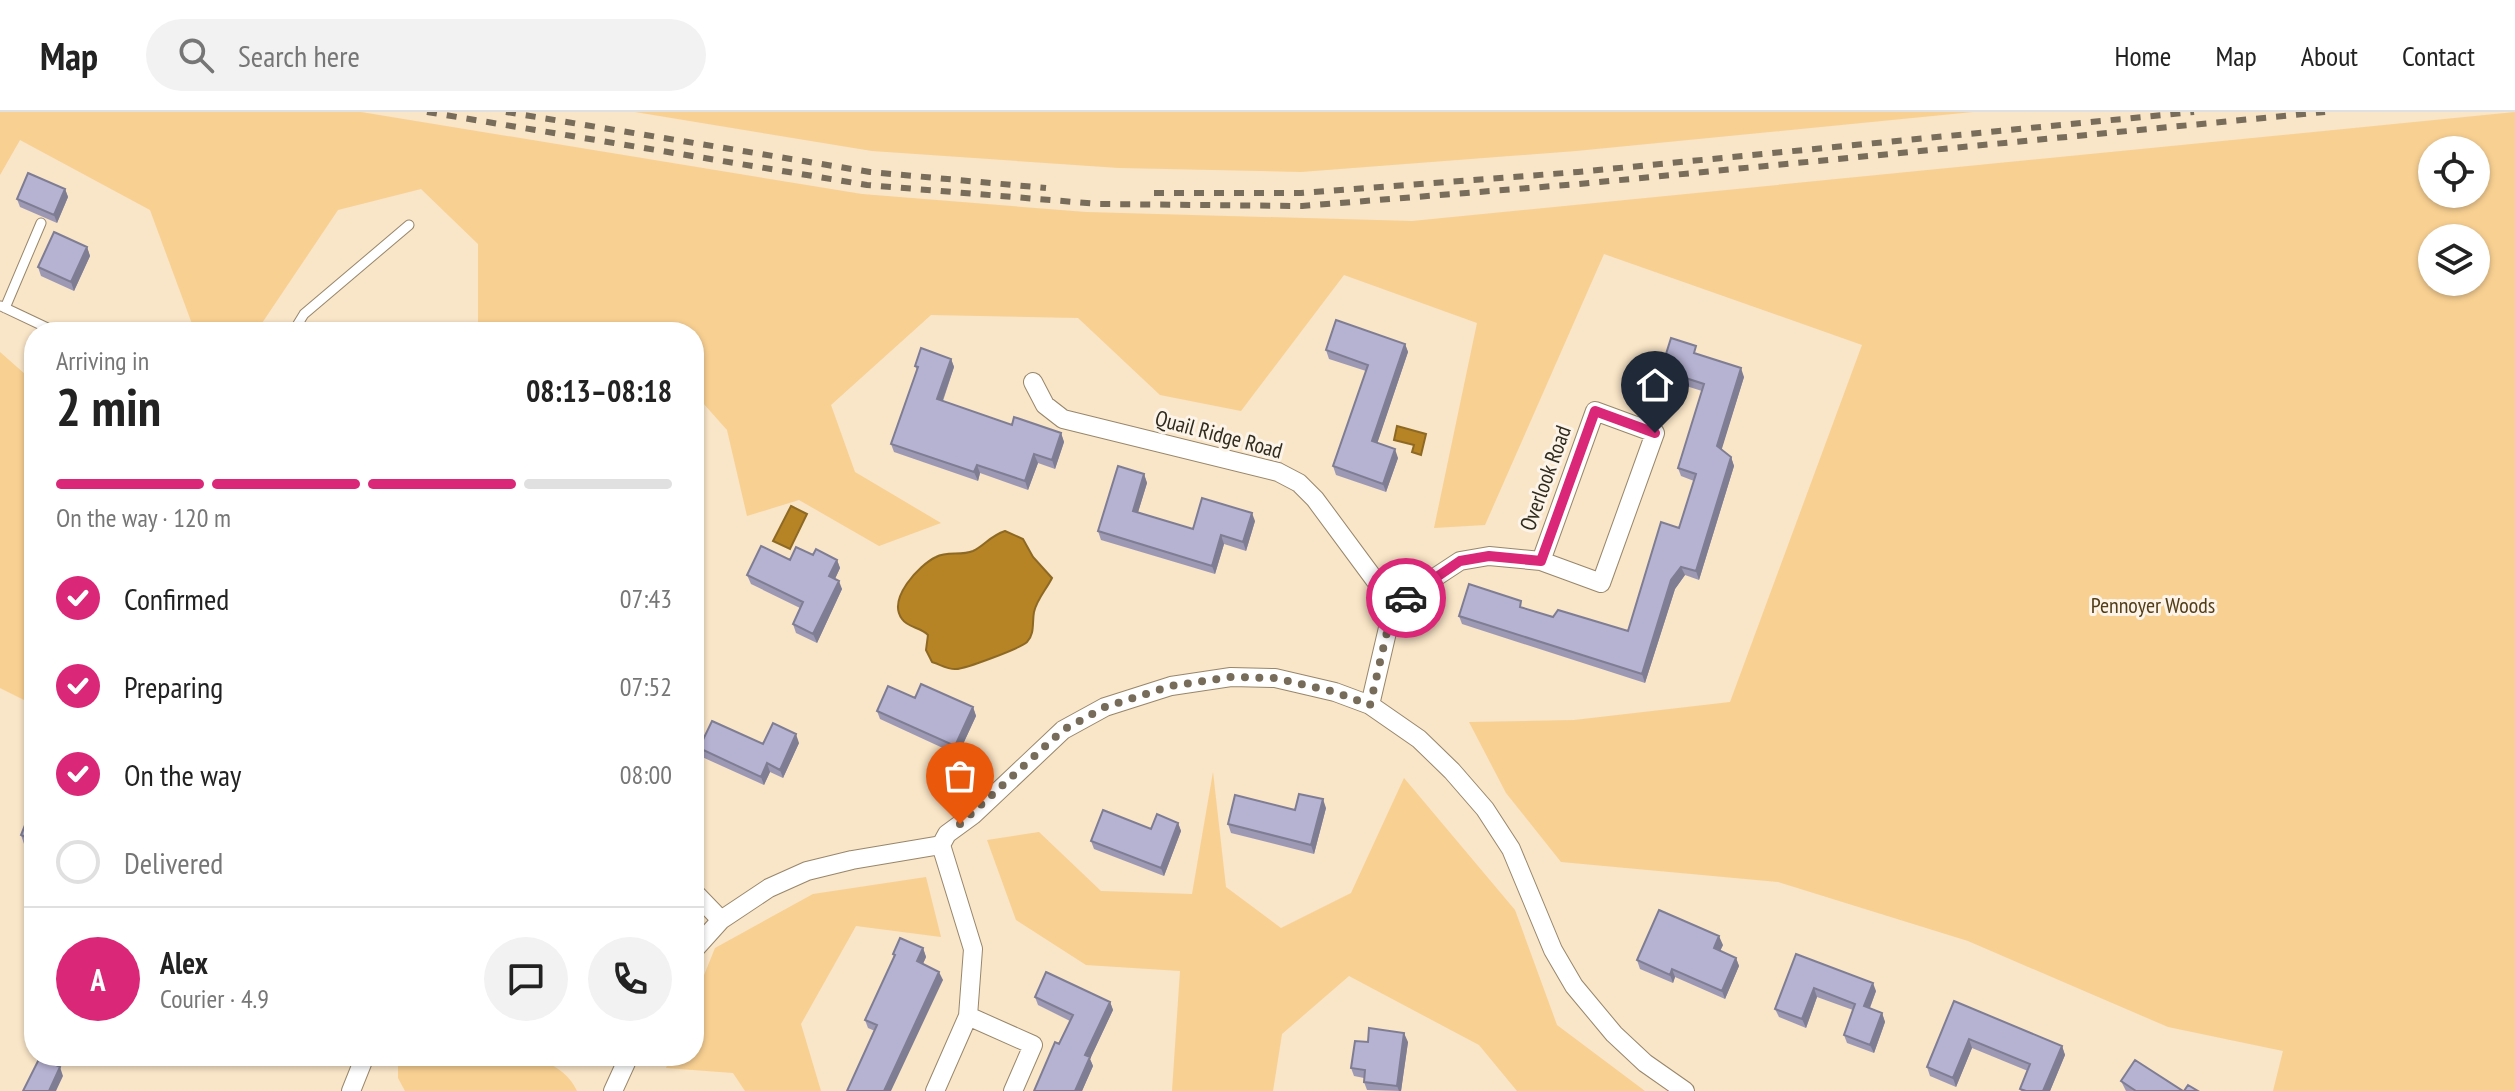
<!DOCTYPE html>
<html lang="en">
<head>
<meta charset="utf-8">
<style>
	:root { --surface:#fff; --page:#f2f2f2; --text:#222; --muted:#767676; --line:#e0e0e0; --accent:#db2777 }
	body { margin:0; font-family:"PT Sans Narrow",sans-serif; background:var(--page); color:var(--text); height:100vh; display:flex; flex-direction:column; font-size:30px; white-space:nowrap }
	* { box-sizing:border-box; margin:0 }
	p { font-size:26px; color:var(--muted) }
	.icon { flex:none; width:44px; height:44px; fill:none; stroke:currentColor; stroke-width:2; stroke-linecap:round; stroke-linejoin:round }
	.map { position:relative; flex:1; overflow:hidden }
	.sheet { position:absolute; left:24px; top:210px; width:680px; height:744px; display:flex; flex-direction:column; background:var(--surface); border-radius:32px; box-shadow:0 2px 6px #0004 }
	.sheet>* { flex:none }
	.tools { position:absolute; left:2418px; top:24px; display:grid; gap:16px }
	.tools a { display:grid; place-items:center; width:72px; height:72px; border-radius:50%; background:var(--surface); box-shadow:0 2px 6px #0004; font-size:40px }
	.pin { position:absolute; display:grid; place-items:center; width:68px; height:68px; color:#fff; margin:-82px -34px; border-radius:50% 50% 50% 0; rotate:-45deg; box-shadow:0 0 8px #0007 }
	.pin .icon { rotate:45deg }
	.courier { position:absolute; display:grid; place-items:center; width:80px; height:80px; margin:-40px; border:6px solid #db2777; border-radius:50%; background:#fff; color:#222; box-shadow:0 2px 10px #0007 }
	.head em { font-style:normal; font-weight:800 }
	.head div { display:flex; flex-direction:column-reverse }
	.head { display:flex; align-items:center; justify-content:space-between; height:136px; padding:0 32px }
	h1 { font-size:52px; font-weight:800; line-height:60px }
	.bar { display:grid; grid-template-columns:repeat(4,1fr); gap:12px 8px; align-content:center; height:96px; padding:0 32px }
	.bar i { height:10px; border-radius:6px; background:var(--line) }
	.bar .on { background:var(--accent) }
	.bar p { grid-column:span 4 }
	.line { display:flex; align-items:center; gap:20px; padding:0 32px; border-top:2px solid var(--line) }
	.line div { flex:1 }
	.round { display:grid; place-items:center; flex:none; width:84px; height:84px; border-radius:42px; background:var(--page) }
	ol { padding:0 32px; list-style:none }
	li { display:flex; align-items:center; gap:24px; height:88px }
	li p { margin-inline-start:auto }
	li .icon { padding:8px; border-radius:50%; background:var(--accent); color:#fff; stroke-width:4 }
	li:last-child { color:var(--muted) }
	li i { width:44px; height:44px; border:4px solid var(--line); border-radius:50% }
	header { display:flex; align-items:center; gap:48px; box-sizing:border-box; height:112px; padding:0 40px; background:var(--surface); border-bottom:2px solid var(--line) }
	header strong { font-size:38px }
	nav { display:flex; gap:44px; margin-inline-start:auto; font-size:28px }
	.search { width:560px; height:72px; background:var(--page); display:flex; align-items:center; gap:20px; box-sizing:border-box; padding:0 28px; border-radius:44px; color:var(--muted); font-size:30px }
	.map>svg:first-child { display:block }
</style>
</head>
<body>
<header>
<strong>Map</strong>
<div class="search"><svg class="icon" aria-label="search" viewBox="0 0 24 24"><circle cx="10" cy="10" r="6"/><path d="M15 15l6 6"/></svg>Search here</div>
<nav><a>Home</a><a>Map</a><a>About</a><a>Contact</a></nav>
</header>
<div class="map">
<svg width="2515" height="979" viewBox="0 0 2515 979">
	<rect width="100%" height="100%" fill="#f9e5c7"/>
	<path fill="#f8d092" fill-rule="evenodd" d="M0,0H361L862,82L1086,100L1412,109L2515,0V979H2273L2283,939L2168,915L1968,829L1778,770L1561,750L1506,681L1469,610L1574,608L1730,590L1862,233L1604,142L1485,413L1434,416L1477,211L1344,163L1241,299L1160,283L1078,206L931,203L831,293L855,360L941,411L879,434L799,388L747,404L727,318L694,281V220H478V132L421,77L338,98L256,220H195L150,98L20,28L0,63ZM2432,38H2476V82H2432ZM2432,126H2476V170H2432Z
		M635,0H1973L1576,39L1301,60L1119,56L872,39Z
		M0,240L34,270V593L0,576Z
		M1213,660L1226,775L1281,816L1351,781L1404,666L1515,798L1557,913L1645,979H1517L1479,933L1349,864L1282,922L1273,979H1172L1180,859L1086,853L1016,808L987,728L1039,720L1101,779L1192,782Z
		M926,765L941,825L856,814L801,912L821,979H745L733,961L666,956L671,944H694V888L715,836L813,782Z
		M398,944H532C550,950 569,961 577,979H405L398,966Z"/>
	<path fill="#b68425" stroke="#8e6923" stroke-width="2" d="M1397,314L1426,322L1421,343L1412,340L1414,333L1394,328Z
		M791,394L807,402L790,437L773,429Z
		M1005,419L1023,427L1033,445L1052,466C1046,478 1037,487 1034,500C1032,510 1035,522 1027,530C1021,536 965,557 956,557C949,558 939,552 932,550L926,538L928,523C921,515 908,516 902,507C887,487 919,453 936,445C947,439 961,444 973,439C985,433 990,424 1005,419Z"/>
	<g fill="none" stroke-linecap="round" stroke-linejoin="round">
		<defs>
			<path id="service" d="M1,194L56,220
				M5,196L41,111
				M293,220L304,202L409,113"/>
			<path id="minor" d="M1033,270L1045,293L1063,307L1278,360L1299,371L1315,387L1386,483L1391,503
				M1370,593L1391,503L1404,487L1419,476L1460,449L1489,444L1541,449L1601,471L1655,321L1595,299L1541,449
				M941,733L947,722L973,703L1063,618L1105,595L1171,574L1231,565L1275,566L1335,580L1370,593L1419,627L1452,659L1485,697L1511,737L1553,838L1574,874L1614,922L1645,951L1685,979
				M694,780L721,808
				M694,838L721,808L769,776L807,759L852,748L941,733
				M968,904L1033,933L1013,979
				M351,979L365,944
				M613,979L629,944
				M935,979L968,904L973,837L941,733"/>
		</defs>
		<use href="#service" stroke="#98866a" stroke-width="11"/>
		<use href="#minor" stroke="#98866a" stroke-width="20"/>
		<use href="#service" stroke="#fff" stroke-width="9"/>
		<use href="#minor" stroke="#fff" stroke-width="18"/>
		<path stroke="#786c5a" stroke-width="6" stroke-dasharray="10 10" stroke-linecap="butt" d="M427,0L867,73L1099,92L1302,94L1579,72L2325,0
			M506,0L870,60L1046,76
			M1154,81H1301L1578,60L2194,0"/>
	</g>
	<path fill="#9d99b5" d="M65,77L68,85L57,111L20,95L17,87Z
		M87,135L90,144L74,179L41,164L38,155Z
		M1405,232L1408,240L1377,331L1398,346L1386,380L1336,363L1333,354L1366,259L1329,247L1326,238Z
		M1699,243L1744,265L1721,338L1731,345L1734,354L1699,468L1685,463L1675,477L1645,571L1462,512L1459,504L1524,496L1553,505L1628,519L1679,416L1694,369L1681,364L1678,356L1702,279L1664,267L1661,258Z
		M951,247L954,255L943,289L1012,313L1061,321L1064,330L1055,357L1038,351L1028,378L980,361L978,369L894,340L891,332L917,258L915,254Z
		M1144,362L1147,371L1138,400L1193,417L1255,409L1246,439L1224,432L1215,462L1101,428L1098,419Z
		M813,443L837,448L840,456L835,467L842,477L817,531L796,521L793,512L800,496L751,472L747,463L790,448Z
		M915,586L973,595L976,604L958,643L880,607L877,599Z
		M799,631L783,666L770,660L764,673L702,645L699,636Z
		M34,691V736L24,732L21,723Z
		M1326,696L1314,742L1231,721L1228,712L1295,698Z
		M1178,711L1181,719L1164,764L1094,737L1091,729Z
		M1723,833L1720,839L1736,846L1739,854L1725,887L1675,865L1673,871L1640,857L1637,848Z
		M923,836L926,845L923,852L943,868L875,919L868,916L865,908L894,845L893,842Z
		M1796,842L1876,879L1870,896L1882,901L1885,910L1874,941L1847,931L1844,923L1853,898L1817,885L1806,916L1779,905L1775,897Z
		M1035,885L1110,890L1113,898L1090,947L1093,954L1082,979H1034L1070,909L1038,893Z
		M1954,889L2062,934L2065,943L2050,979H2021L2020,977L2028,959L1972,936L1956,975L1930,964L1927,955Z
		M1368,930H1408L1401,979L1367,978L1364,970V966L1354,964L1351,956Z
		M42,944H64L59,953Z
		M2121,969L2183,979H2126Z"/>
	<path fill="#7f7d93" d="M65,77L68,85L57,111L54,103Z
		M87,135L90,144L74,179L71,170Z
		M1405,232L1408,240L1375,338L1372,329Z
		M951,247L954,255L940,296L937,287Z
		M1741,256L1744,265L1720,343L1717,334Z
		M1061,321L1064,330L1055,357L1052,348Z
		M1395,337L1398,346L1386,380L1383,372Z
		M1034,342L1038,351L1028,378L1025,369Z
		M1731,345L1734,354L1699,468L1696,459Z
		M977,353L980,361L978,369L974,360Z
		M1144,362L1147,371L1136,407L1133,399Z
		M1252,401L1255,409L1246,439L1243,430Z
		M1221,423L1224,432L1215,462L1212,454Z
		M837,448L840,456L832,473L829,464Z
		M1681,455L1685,463L1675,477L1645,571L1642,562L1671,468Z
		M839,469L842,477L817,531L813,522Z
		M973,595L976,604L958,643L955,634Z
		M796,622L799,631L783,666L780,658Z
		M767,651L770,660L764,673L761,665Z
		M1323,687L1326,696L1314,742L1311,733Z
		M1178,711L1181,719L1164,764L1161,756Z
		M1719,824L1723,833L1717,845L1714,836Z
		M923,836L926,845L920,858L917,849Z
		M1736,846L1739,854L1725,887L1722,879Z
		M1672,857L1675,865L1673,871L1670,863Z
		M939,860L943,868L891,979H884Z
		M1873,871L1876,879L1867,903L1864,894Z
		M1814,876L1817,885L1806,916L1802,907Z
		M1110,890L1113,898L1090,947L1093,954L1082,979H1075L1085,943Z
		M1882,901L1885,910L1874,941L1870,933Z
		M1404,921L1408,930L1401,979H1399L1397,974Z
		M1969,927L1972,936L1956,975L1953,966Z
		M2062,934L2065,943L2050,979H2043Z
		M60,944H64L59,953L57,949Z
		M60,955L63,964L56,979H49Z"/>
	<path fill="#b6b2d2" stroke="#7f7d93" stroke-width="2" d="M28,61L65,77L54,103L17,87Z
		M54,120L87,135L71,170L38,155Z
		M1336,208L1405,232L1372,329L1395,337L1383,372L1333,354L1368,253L1326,238Z
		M1671,226L1696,234L1694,241L1741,256L1717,334L1731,345L1696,459L1681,455L1671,468L1642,562L1459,504L1469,472L1521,489L1520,495L1553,505L1558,498L1628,519L1661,410L1679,416L1696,362L1678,356L1704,272L1661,258Z
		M921,236L951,247L937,287L1012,313L1014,305L1061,321L1052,348L1034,342L1025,369L977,353L974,360L891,332L918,255L915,254Z
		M1118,354L1144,362L1133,399L1193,417L1202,386L1252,401L1243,430L1221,423L1212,454L1098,419Z
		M761,434L790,448L796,435L813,443L816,437L837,448L829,464L839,469L813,522L793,512L803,490L747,463Z
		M921,572L973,595L955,634L877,599L888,574L915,586Z
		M712,609L763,632L773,611L796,622L780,658L767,651L761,665L699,636Z
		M1299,682L1323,687L1311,733L1228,712L1235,683L1295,698Z
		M34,691V729L21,723Z
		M1103,698L1151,717L1157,702L1178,711L1161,756L1091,729Z
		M1659,798L1719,824L1714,836L1736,846L1722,879L1672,857L1670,863L1637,848Z
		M900,826L923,836L917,849L939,860L884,979H847L877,913L865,908L895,843L893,842Z
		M1796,842L1873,871L1864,894L1882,901L1870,933L1844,923L1855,892L1814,876L1802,907L1775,897Z
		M1046,860L1110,890L1085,943L1090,945L1075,979H1034L1055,930L1059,932L1073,903L1035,885Z
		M1954,889L2062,934L2043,979H2026L2020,977L2030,952L1969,927L1953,966L1927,955Z
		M1369,916L1404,921L1397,974L1364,970L1365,958L1351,956L1355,929L1368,930Z
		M48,944H60L57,949Z
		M40,945L60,955L49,979H23Z
		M2135,948L2183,979H2136L2121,969Z
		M2188,973L2198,979H2184Z"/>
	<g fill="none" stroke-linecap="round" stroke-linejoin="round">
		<path stroke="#776b59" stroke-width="8" stroke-dasharray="0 14.4" d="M960,712L1063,618L1105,595L1171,574L1231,565L1275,566L1335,580L1370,593L1391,503L1406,486"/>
		<path stroke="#db2777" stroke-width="10" d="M1406,486L1460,449L1489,444L1541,449L1595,299L1655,321"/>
	</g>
	<g text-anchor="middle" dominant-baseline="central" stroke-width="6" stroke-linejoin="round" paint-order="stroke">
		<g font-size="22" fill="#312a1e" stroke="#fcf4e8">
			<text transform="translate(1219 322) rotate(15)">Quail Ridge Road</text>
			<text transform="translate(1545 366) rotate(-70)">Overlook Road</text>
		</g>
		<g font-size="22" fill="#533d18" stroke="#fcf4e8">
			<text x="2153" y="493">Pennoyer Woods</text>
		</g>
	</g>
</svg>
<div class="tools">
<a><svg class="icon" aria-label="locate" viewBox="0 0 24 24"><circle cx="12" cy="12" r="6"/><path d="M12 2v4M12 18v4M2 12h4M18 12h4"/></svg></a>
<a><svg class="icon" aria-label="layers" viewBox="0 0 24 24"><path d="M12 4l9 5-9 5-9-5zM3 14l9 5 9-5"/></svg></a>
</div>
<div class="pin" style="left:960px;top:712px;background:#ea580c"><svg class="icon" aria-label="bag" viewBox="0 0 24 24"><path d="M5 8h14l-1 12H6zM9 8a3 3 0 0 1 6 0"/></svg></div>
<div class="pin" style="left:1655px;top:321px;background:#1f2937"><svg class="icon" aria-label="home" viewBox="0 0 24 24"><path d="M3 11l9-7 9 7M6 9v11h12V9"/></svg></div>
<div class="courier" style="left:1406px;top:486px"><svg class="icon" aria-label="car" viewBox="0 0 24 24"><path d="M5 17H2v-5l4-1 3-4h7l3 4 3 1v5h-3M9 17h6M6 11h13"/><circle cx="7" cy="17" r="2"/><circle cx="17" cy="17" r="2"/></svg></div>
<section class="sheet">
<div class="head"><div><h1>2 min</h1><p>Arriving in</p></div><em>08:13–08:18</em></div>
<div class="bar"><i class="on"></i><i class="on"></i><i class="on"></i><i></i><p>On the way · 120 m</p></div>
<ol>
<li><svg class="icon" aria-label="check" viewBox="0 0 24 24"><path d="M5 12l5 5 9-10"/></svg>Confirmed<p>07:43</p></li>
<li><svg class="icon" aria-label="check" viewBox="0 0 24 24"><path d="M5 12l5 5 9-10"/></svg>Preparing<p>07:52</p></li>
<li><svg class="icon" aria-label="check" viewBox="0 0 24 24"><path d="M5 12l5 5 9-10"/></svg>On the way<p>08:00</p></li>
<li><i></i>Delivered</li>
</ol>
<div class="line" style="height:144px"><b class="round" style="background:var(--accent);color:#fff">A</b><div><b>Alex</b><p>Courier · 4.9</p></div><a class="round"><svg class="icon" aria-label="chat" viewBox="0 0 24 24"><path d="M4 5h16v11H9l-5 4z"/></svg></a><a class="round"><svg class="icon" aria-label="phone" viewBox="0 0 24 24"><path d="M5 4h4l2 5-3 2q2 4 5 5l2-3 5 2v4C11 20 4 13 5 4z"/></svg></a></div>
</section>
</div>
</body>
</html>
